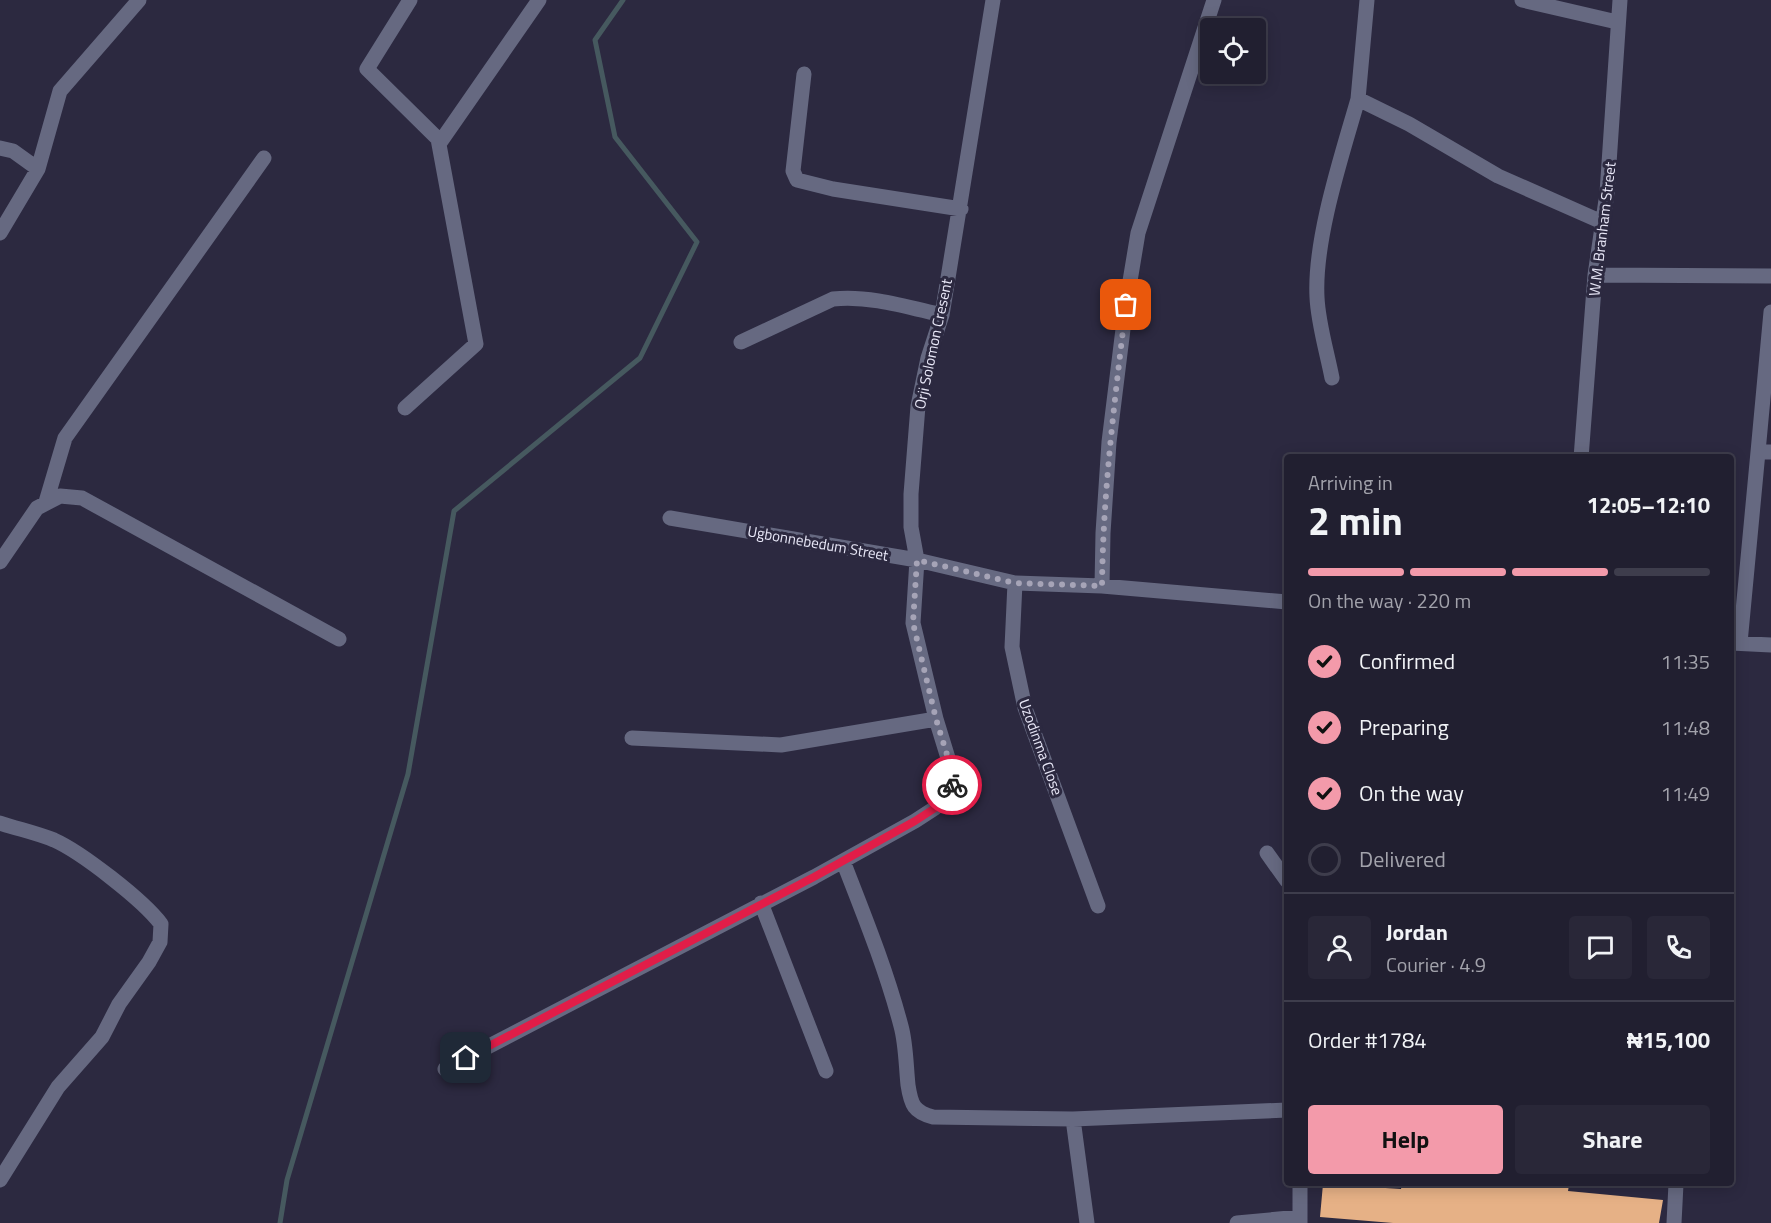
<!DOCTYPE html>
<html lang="en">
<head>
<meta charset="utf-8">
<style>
	:root { --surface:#211f30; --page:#292738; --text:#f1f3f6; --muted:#a2a2ab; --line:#3e3d4c; --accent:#f39aaa }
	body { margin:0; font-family:"Titillium Web",sans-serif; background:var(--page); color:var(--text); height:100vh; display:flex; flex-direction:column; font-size:22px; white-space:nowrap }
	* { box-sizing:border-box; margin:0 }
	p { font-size:20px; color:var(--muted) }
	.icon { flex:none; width:33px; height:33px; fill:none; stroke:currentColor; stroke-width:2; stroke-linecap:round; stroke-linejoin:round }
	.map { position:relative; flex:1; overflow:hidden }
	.details { position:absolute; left:1284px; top:454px; width:450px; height:732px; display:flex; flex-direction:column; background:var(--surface); border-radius:6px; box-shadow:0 3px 15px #0003,0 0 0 2px var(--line) }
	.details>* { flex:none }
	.controls { position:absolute; left:1200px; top:18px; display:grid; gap:12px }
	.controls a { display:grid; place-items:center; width:66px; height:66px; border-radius:6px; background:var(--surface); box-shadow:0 3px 15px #0003,0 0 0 2px var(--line); font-size:30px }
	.pin { position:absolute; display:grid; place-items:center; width:51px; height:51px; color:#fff; margin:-26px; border-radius:12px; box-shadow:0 3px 9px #0006 }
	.courier { position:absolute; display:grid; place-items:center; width:60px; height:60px; margin:-30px; border:4px solid #e11d48; border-radius:50%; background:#fff; color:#222; box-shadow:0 2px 8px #0007 }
	.head em { font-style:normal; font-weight:700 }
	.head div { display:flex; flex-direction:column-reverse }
	.head { display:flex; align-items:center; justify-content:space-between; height:102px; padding:0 24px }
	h1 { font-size:39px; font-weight:700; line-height:45px }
	.bar { display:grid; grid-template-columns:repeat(4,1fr); gap:9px 6px; align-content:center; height:72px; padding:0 24px }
	.bar i { height:8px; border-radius:4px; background:var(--line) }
	.bar .selected { background:var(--accent) }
	.bar p { grid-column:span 4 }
	.line { display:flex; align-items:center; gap:15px; padding:0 24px; border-top:2px solid var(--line) }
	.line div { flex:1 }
	.round { display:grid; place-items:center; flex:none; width:63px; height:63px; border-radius:6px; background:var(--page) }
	ol { padding:0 24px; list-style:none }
	li { display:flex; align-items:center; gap:18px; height:66px }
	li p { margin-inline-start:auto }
	li .icon { padding:6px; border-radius:50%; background:var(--accent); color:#111; stroke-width:4 }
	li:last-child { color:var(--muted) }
	li i { width:33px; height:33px; border:3px solid var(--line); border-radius:50% }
	.primary-button { display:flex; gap:12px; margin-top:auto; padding:12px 24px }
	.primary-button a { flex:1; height:69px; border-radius:6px; background:var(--accent); color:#111; font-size:24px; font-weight:700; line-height:69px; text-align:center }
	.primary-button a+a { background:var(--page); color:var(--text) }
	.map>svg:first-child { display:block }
</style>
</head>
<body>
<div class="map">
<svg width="1771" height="1223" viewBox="0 0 1771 1223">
	<rect width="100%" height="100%" fill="#2c2940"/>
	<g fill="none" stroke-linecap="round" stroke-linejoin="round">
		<path stroke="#46595f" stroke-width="5" d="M280,1223L287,1180L408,774L454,511L640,358L697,242L615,137L595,40L623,0"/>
	</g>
	<path fill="#e6b186" d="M1323,1184L1401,1189L1402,1184H1558L1569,1185L1568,1191L1663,1200L1659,1223H1393L1320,1217Z"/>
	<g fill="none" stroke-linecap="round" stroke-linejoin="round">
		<path stroke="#666981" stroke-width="15" d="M1522,0L1617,22
			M804,74L793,171L797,180L833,189L961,209
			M1358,99L1367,0
			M439,144L539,0
			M0,148L13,151L38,169
			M0,233L38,169L60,91L139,0
			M1595,275L1771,276
			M1771,312L1758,452H1771
			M741,342L833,299C869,295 907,307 942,315
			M1332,378C1327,352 1318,323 1317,297C1314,239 1342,155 1358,99L1409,124L1498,176L1602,222
			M405,408L476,344L438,139L367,69L410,0
			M1581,458L1595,275L1607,193L1620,0
			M46,502L65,438L264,158
			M670,518L917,560L1015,583L1102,586L1287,602
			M0,562L37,508L60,496L82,498L339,639
			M1015,583L1012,647L1025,708L1098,906
			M1102,586L1103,533L1109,442L1126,305L1138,233L1214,0
			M1731,643L1771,645
			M1740,643L1758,452
			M632,738L781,745L936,719
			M0,823C18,829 37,833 54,840C81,852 143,900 161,924L160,942L149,962L119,1004L102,1037L58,1087L0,1180
			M1267,853L1287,881
			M843,861C864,915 886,969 901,1026C906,1044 906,1066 908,1085C911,1105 914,1112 933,1117L1073,1119L1287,1110
			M761,903L826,1071
			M445,1069L814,877L915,821L935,808L948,795L953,783L952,771L936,719L913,623L917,560L911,527V494L918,406L928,358L942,315L993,0
			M1073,1119L1087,1223
			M1237,1223L1300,1217
			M1300,1223V1184
			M1674,1223L1676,1184"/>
	</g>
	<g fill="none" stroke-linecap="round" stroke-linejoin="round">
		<path stroke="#a6a4b7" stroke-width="6" stroke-dasharray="0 10.8" d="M952,785V771L936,719L913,623L917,560L1015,583L1102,586C1103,491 1115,398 1126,305"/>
		<path stroke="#e11d48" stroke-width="8" d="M466,1058L814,877L915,821L935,808L948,795L952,785"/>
	</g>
	<g text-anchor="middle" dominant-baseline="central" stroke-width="6" stroke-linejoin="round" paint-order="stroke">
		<g font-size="15" fill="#e8e7f7" stroke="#2c2940">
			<text transform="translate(1602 229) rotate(-83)">W.M. Branham Street</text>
			<text transform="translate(933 344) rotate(-78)">Orji Solomon Cresent</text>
			<text transform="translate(818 543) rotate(10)">Ugbonnebedum Street</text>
			<text transform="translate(1041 747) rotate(70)">Uzodinma Close</text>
		</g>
	</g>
</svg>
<div class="controls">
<a><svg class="icon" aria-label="locate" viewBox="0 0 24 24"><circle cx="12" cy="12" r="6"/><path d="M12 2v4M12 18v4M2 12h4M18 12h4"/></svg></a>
</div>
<div class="pin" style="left:1126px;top:305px;background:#ea580c"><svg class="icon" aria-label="bag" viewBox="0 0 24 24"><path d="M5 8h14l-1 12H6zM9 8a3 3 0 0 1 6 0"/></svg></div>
<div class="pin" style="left:466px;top:1058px;background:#1f2937"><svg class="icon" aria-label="home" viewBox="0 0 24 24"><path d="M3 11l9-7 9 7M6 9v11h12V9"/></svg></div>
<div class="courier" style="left:952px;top:785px"><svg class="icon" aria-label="bike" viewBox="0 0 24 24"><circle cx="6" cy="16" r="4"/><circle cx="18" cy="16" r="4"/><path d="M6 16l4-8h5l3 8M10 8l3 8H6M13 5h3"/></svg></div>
<section class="details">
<div class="head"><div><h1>2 min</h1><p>Arriving in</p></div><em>12:05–12:10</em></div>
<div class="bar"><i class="selected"></i><i class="selected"></i><i class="selected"></i><i></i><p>On the way · 220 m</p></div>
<ol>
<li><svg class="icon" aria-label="check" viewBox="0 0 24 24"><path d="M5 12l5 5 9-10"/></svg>Confirmed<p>11:35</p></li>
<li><svg class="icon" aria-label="check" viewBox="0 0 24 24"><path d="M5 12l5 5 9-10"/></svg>Preparing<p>11:48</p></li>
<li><svg class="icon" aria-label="check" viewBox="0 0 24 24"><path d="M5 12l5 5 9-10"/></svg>On the way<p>11:49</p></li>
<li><i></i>Delivered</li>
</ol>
<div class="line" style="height:108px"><a class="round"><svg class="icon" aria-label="person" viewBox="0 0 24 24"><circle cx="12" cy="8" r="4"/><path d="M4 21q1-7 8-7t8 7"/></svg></a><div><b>Jordan</b><p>Courier · 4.9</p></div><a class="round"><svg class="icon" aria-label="chat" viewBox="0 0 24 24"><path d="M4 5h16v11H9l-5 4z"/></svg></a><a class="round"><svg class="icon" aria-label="phone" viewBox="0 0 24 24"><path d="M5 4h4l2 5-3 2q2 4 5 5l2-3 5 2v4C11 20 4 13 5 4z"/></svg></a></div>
<div class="line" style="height:78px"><div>Order #1784</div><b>₦15,100</b></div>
<div class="primary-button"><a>Help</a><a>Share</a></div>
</section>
</div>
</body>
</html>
